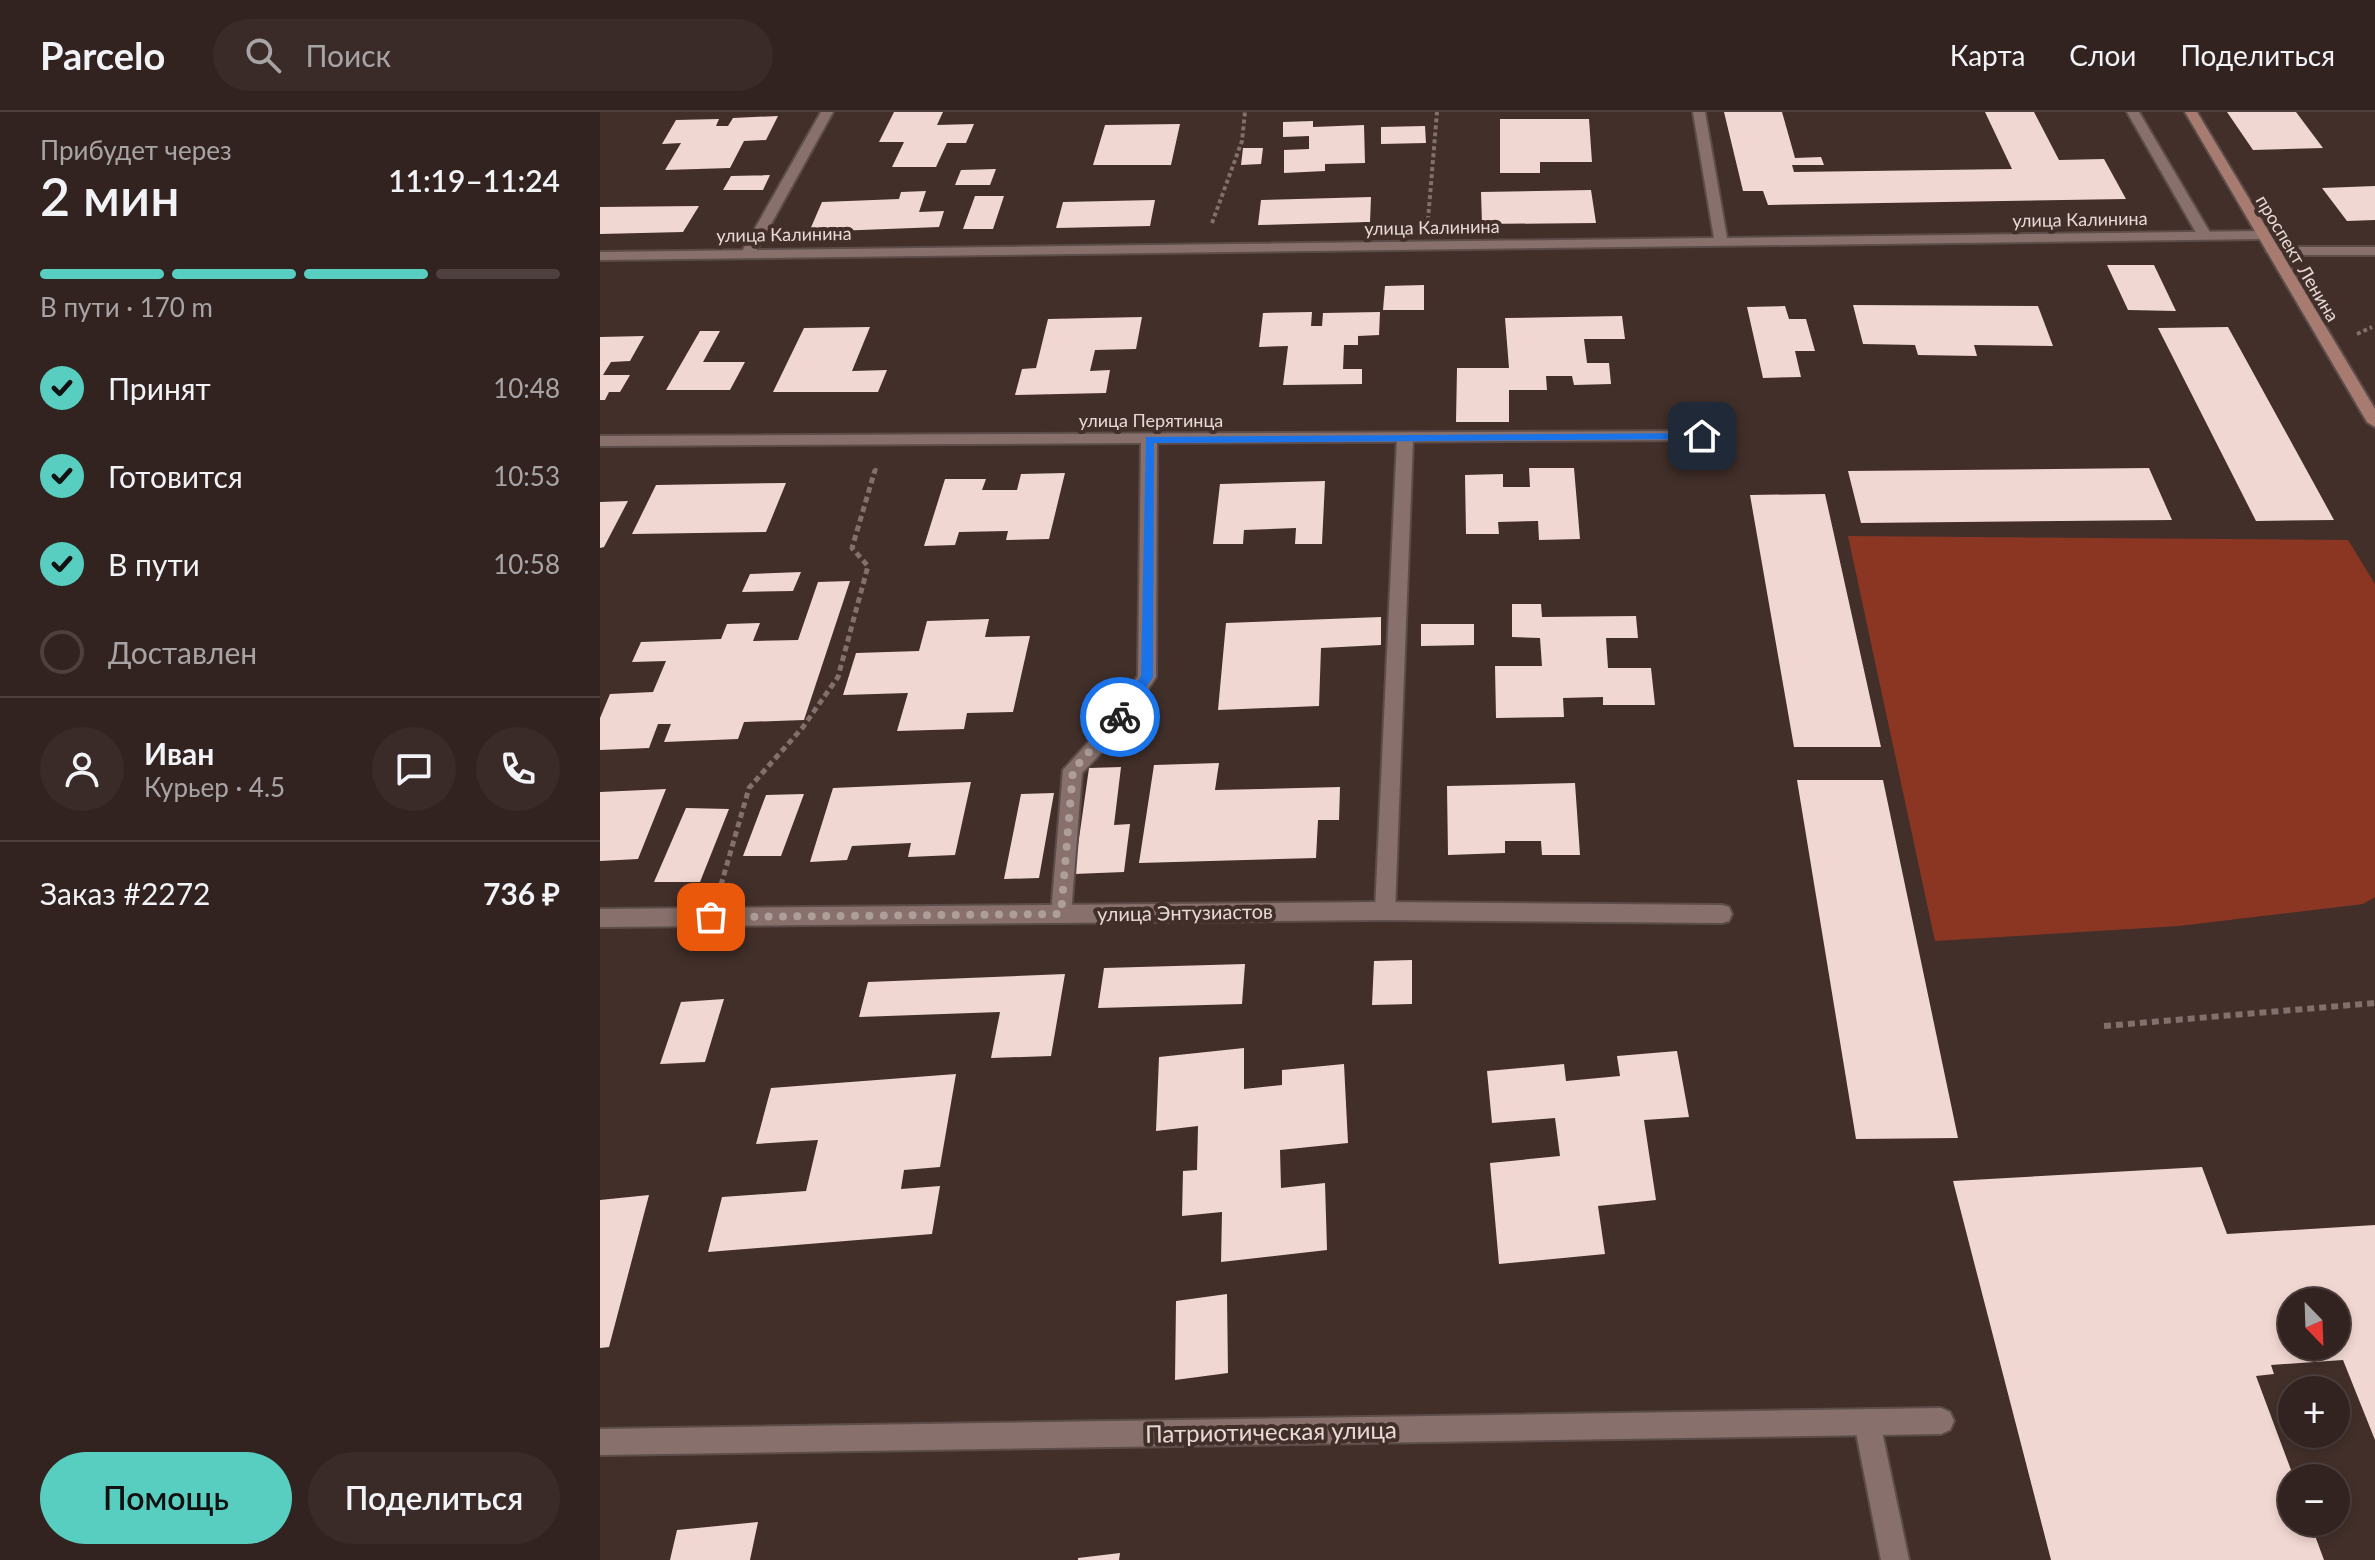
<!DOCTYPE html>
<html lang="ru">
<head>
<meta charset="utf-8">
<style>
	:root { --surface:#322320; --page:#3a2b29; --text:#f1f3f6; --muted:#a8a4a5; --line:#4d403e; --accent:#58cec0 }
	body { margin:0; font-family:Lato,sans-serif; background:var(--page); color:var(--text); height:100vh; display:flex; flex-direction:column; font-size:30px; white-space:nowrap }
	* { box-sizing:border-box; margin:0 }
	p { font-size:26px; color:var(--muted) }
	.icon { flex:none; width:44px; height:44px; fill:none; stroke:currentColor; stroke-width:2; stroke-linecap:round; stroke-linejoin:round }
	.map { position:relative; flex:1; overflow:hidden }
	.details { display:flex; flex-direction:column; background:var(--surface); width:600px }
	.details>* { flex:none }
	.needle { width:52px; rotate:157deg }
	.tools { position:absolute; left:1678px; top:1176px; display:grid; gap:16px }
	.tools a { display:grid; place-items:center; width:72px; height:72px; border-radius:50%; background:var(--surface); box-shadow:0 4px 12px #0003,0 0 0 2px var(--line); font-size:40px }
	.pin { position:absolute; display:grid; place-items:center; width:68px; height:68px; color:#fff; margin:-34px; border-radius:16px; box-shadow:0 4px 12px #0006 }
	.courier { position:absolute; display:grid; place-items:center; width:80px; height:80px; margin:-40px; border:6px solid #1a73e8; border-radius:50%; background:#fff; color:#222; box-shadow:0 2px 10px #0007 }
	.summary em { font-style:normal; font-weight:600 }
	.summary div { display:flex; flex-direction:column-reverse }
	.summary { display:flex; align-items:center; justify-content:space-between; height:136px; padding:0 40px }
	h1 { font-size:52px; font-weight:600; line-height:60px }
	.bar { display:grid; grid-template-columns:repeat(4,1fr); gap:12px 8px; align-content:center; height:96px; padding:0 40px }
	.bar i { height:10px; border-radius:6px; background:var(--line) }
	.bar .active { background:var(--accent) }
	.bar p { grid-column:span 4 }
	.line { display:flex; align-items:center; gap:20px; padding:0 40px; border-top:2px solid var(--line) }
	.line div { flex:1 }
	.round { display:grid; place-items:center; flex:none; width:84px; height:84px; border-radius:42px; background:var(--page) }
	ol { padding:0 40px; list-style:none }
	li { display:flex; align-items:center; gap:24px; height:88px }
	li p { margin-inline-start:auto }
	li .icon { padding:8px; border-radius:50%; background:var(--accent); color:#111; stroke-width:4 }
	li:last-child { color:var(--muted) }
	li i { width:44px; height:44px; border:4px solid var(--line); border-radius:50% }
	.button { display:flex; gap:16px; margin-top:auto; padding:16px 40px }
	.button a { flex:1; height:92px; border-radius:48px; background:var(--accent); color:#111; font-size:32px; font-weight:600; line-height:92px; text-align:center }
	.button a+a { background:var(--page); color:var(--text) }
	header { display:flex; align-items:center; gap:48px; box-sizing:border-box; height:112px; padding:0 40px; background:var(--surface); border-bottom:2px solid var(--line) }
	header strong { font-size:38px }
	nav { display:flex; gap:44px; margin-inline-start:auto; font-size:28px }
	.search { width:560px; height:72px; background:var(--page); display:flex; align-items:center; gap:20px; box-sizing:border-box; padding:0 28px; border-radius:44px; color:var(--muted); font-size:30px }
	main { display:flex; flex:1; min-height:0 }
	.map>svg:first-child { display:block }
</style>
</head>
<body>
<header>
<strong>Parcelo</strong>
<div class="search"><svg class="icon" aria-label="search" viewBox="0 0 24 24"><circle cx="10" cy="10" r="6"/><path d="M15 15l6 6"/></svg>Поиск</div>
<nav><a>Карта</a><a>Слои</a><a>Поделиться</a></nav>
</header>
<main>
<section class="details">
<div class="summary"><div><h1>2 мин</h1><p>Прибудет через</p></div><em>11:19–11:24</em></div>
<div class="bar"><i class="active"></i><i class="active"></i><i class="active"></i><i></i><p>В пути · 170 m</p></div>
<ol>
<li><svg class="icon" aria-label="check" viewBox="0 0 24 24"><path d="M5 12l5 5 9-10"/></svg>Принят<p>10:48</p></li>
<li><svg class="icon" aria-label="check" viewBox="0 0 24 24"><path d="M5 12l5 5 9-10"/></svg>Готовится<p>10:53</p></li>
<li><svg class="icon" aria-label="check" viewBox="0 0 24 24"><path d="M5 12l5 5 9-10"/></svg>В пути<p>10:58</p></li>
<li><i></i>Доставлен</li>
</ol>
<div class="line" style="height:144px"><a class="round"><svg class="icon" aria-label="person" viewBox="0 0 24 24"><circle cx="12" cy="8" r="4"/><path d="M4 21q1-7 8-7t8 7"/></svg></a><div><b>Иван</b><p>Курьер · 4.5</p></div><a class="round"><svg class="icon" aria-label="chat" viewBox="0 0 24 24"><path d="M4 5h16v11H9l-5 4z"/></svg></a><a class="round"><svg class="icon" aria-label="phone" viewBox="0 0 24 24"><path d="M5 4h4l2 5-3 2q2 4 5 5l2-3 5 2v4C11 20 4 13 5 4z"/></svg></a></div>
<div class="line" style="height:104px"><div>Заказ #2272</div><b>736 ₽</b></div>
<div class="button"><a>Помощь</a><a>Поделиться</a></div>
</section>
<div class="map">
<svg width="1775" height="1448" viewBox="0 0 1775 1448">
	<rect width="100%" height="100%" fill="#422f2a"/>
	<path fill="#8b3623" d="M1248,424L1748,428L1775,472V785L1763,792L1579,814L1335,829Z"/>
	<path fill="#f1d7d1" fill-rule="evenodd" d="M294,0H343L337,13L374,12L366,31H347L336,55H292L304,30H279Z
		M1124,0H1182L1195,46L1221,45L1224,53H1192L1194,60L1412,57L1385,0H1434L1459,48L1504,47L1526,87L1168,93L1163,79H1143Z
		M1627,0H1696L1723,36L1653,38Z
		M178,4L166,28L144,29L130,56L65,58L81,31L62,32L76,8L119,7L116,14H128L133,6Z
		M900,7H989L992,50H940V61H900Z
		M713,9V15L764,13L765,51L725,52V59L684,61V38L709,37V24L683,25V10Z
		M580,12L571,53H493L505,13Z
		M825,14L826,31L781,32V15Z
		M643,36H663L661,52L641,53Z
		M396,57L390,73H355L361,58Z
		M170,63L163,78H123L131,64Z
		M1775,74V108L1747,109L1722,76Z
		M991,78L996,111L882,112L881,80Z
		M326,79L319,100L344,99L339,115L209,120L222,90L299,87L301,80Z
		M375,84H404L393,117H363Z
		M771,85L770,110L658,113L661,88Z
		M555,88L550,114L456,116L463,90Z
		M99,94L83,120L0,122V95Z
		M1507,153H1554L1576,199L1528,198Z
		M824,173V198H783L785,174Z
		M1253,193L1438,194L1453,234L1374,233L1377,244L1318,243L1315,233L1263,232Z
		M1185,194L1189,207H1206L1215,239H1195L1201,265L1163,266L1147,195Z
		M712,200L711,214H722L723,201L780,200L779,223L758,224V233H744L743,257H762V272L683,273L688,234L659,235L663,201Z
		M1022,204L1025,227H984L987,251H1009L1011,272L974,273L972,264H946L947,278H909V310H856L857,256H909L905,206Z
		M542,205L536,237L495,238L490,259L510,258L506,281L415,283L422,257L436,256L448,207Z
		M270,215L252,259L287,258L278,280H173L204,216Z
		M1628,215L1734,408L1656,409L1558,216Z
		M100,219H120L103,250H145L130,278H66Z
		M44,224L30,249L11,250L3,263H30L20,280H9L5,288H0V225Z
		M929,356H974L980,427L939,428L938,409L898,410L899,422H866L865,363L903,362V375H930Z
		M1549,356L1572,408L1261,411L1248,359Z
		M465,361L449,427L406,428L408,419L359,420L355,433L324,434L345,367H386L382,378H417L421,362Z
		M725,369L722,432H695L696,416L644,418L643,432H613L620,372Z
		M186,371L166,420L32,422L56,373Z
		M1225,382L1281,635H1194L1150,383Z
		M28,389L4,435L0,436V390Z
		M201,460L193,479L142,480L150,462Z
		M250,469L204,608L144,610L138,627L64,630L71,612H58L49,636L0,638V606L10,582L53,580L66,549L32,550L41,530L121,527L127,512L160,511L153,529L198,528L218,470Z
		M912,492H941L942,505L1036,504L1038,526H1006L1008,556H1051L1055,593H1003V585L963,586L964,605L896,606L895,554H942L940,526L912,525Z
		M781,505V533L721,536L719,594L618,598L626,511Z
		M389,507L385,525L430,524L413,600L367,601L364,617L297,619L308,581L243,583L256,541L319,539L327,509Z
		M821,512H874V533L821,534Z
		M619,651L615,678L740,675L739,708H718L716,746L539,751L554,653Z
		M521,655L514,713L530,712L524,760L474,762L489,656Z
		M1197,668H1283L1358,1026L1256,1027Z
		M371,670L355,743L308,745L311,731L252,734L247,748L210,750L233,676Z
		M975,671L980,743H942L941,729H905V741L848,743L847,674Z
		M66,677L38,747L0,749V680Z
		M454,681L439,766L404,767L421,682Z
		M204,682L181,744H143L166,683Z
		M86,696L129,697L100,770H54Z
		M812,848V892L772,893L774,849Z
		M645,852L642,892L498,896L504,856Z
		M465,862L451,944L391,946L400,900L259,905L268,870Z
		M124,887L105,950L60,952L81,890Z
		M644,936V977L682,973V958L744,952L748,1031L680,1038L681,1076L725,1071L727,1138L621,1150L622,1100L582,1104L583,1059L597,1058L598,1014L556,1019L559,945Z
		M1077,939L1089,1005L1044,1008L1056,1088L998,1094L1005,1142L899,1152L890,1051L960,1044L955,1006L892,1011L887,959L964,952L966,969L1020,964L1017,944Z
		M356,962L340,1055L304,1058L301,1077L340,1074L332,1122L108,1140L122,1085L206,1079L218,1028L156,1032L171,976Z
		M1602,1055L1627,1122L1775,1113V1328L1743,1248L1671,1253L1674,1262L1656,1264L1694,1366L1692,1410H1710L1724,1448H1451L1353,1069ZM1692,1190H1736V1234H1692Z
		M49,1083L9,1235L0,1236V1088Z
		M627,1182L628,1261L575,1268L576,1189Z
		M158,1410L150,1448H70L77,1418Z
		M520,1441L519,1448H478V1446Z"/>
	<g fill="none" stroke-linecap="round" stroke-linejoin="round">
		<defs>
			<path id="lane" d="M221,0H233L155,141L143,144L141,141Z
				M1527,0H1539L1612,124L1610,127L1598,124Z
				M805,322L813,327L795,799L792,806L785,808L778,806L775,799L797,327Z
				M549,323L557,328L556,565L518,623L482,661L471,802L468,809L461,811L454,809L451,802L463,658L504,613L538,564L541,328Z
				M1267,1297L1276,1301L1280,1310L1309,1448H1281L1254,1310L1258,1301Z"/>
			<path id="street" d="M1093,0H1105L1127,126L1664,119L1671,123L1664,127L0,148V140L1114,126Z
				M1775,135V143H1673L1666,139L1673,135Z
				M1102,319L1108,320V328L0,334V324Z
				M785,790L1122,793L1129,795L1132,802L1129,809L1122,811L785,808L0,815V797Z
				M1341,1296L1350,1300L1354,1309L1350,1318L1341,1322L0,1343V1317Z"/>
			<path id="secondary" d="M1585,0H1597L1775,297V315L1767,310Z"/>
		</defs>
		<use href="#lane" stroke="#5d4d4a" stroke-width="4"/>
		<use href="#street" stroke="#5d4d4a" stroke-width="4"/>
		<use href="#secondary" stroke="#5d4d4a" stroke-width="4"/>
		<path stroke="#81706c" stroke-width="4" stroke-dasharray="4 3" stroke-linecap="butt" d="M828,108L837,0
			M612,111L642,29L645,0
			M1757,222L1772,215
			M275,360L276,356"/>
		<path stroke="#81706c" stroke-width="5" stroke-dasharray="6 4" stroke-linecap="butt" d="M121,773L149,676L203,615L238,565L268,454L252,436L275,358"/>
		<path stroke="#81706c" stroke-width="6" stroke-dasharray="7 5" stroke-linecap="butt" d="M1504,914L1775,891"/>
		<use href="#lane" fill="#88716c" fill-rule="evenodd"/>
		<use href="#street" fill="#88716c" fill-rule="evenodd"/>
		<use href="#secondary" fill="#a87b70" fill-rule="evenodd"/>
	</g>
	<path fill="#1a73e8" d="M1102,321L1107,324L1106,327L554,331L553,565L524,609L520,610L514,605L541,564L546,325Z"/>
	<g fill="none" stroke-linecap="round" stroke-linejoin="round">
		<path stroke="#ad9e9a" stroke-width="8" stroke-dasharray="0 14.4" d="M111,805L461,802L473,658L520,605"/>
	</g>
	<g text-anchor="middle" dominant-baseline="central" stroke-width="8" stroke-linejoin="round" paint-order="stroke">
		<g font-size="18" fill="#e6d9d6" stroke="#422f2a">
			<text transform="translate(1480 107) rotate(-1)">улица Калинина</text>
			<text transform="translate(832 115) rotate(-1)">улица Калинина</text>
			<text transform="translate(184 122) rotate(-1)">улица Калинина</text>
			<text transform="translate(1698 146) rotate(59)">проспект Ленина</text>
			<text x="551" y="308">улица Перятинца</text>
		</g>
		<g font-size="20" fill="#e6d9d6" stroke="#422f2a">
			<text transform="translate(585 800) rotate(-1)">улица Энтузиастов</text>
		</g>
		<g font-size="24" fill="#e6d9d6" stroke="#422f2a">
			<text transform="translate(671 1319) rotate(-1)">Патриотическая улица</text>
		</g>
	</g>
</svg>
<div class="tools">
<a><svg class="needle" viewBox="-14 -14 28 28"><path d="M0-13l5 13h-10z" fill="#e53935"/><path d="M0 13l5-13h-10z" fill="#a8a4a5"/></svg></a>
<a>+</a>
<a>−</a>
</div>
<div class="pin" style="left:111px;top:805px;background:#ea580c"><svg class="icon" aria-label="bag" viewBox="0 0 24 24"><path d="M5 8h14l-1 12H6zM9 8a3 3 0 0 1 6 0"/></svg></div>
<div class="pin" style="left:1102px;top:324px;background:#1f2937"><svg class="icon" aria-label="home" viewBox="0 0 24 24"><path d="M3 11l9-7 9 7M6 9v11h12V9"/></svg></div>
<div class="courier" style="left:520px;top:605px"><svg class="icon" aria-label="bike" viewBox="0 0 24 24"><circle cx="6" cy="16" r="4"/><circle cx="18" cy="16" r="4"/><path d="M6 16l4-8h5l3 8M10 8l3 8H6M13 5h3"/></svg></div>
</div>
</main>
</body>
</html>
